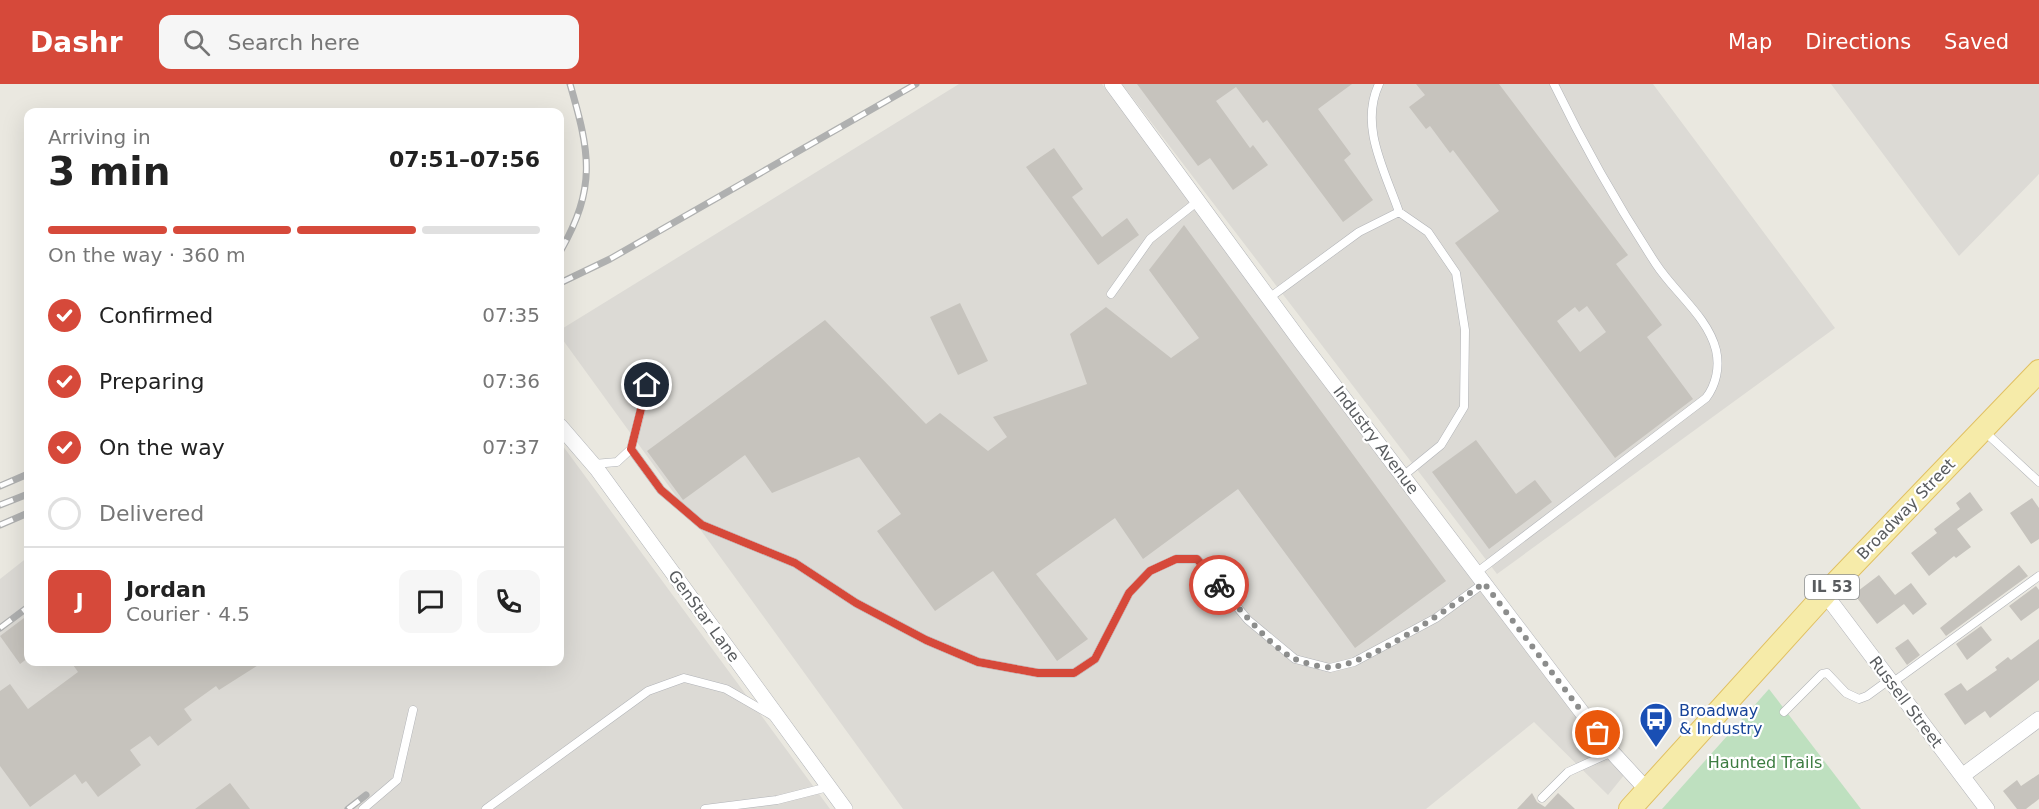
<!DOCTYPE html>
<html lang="en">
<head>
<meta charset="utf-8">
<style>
	:root { --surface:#fff; --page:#f6f6f6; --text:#222; --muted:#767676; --line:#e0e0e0; --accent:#d6493a }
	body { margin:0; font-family:"DejaVu Sans",sans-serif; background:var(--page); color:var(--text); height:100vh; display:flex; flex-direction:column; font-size:22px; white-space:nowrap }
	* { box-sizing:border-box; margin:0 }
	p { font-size:20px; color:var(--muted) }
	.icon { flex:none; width:33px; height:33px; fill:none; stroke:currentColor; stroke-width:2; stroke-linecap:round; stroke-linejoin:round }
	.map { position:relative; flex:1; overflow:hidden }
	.drawer { position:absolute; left:24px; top:24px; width:540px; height:558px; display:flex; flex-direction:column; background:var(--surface); border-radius:12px; box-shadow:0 6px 24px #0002 }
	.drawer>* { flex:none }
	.pin { position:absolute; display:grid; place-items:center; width:51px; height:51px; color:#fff; margin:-26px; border:3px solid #fff; border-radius:50%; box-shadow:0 2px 6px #0007 }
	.courier { position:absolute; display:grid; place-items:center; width:60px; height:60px; margin:-30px; border:4px solid #d6493a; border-radius:50%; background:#fff; color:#222; box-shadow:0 2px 8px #0007 }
	.headline em { font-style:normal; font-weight:700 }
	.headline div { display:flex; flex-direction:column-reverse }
	.headline { display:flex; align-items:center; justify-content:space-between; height:102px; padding:0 24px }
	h1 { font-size:39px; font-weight:700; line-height:45px }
	.bar { display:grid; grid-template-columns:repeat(4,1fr); gap:9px 6px; align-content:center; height:72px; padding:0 24px }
	.bar i { height:8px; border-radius:4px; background:var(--line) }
	.bar .selected { background:var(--accent) }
	.bar p { grid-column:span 4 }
	.line { display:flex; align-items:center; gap:15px; padding:0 24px; border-top:2px solid var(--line) }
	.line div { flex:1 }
	.round { display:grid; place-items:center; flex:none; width:63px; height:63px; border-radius:12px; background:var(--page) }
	ol { padding:0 24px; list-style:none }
	li { display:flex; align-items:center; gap:18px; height:66px }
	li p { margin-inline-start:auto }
	li .icon { padding:6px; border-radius:50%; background:var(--accent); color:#fff; stroke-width:4 }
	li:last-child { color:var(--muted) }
	li i { width:33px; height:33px; border:3px solid var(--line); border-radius:50% }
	header { display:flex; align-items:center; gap:36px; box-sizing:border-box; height:84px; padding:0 30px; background:var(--accent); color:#fff }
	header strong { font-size:28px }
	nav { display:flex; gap:33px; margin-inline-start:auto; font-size:21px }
	.search { width:420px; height:54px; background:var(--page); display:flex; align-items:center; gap:15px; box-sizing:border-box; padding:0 21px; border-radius:12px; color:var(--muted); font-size:22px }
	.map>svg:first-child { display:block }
</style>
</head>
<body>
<header>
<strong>Dashr</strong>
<div class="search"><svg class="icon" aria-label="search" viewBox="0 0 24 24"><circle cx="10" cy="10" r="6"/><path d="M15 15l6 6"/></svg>Search here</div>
<nav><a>Map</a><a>Directions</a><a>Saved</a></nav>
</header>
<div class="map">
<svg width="2039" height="725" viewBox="0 0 2039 725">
	<rect width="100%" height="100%" fill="#eae8e0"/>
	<path fill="#dcdad5" d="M959,0H1102L1629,685L1608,711L1534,638L1426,725H903L560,252V246Z
		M1122,0H1653L1835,244L1497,490Z
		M1831,0H2039V90L1959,172Z
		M560,358L830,725H0V495L28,473V578H560Z"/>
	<path fill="#bee0bf" d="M1769,605L1861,725H1662Z"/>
	<path fill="#c6c3bd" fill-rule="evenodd" d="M1137,0H1352L1318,25L1351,70L1344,76L1373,116L1343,138L1267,36L1263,39L1236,3L1216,17L1250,64L1253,61L1268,81L1233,106L1210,74L1198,82Z
		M1416,0H1499L1628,171L1616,180L1662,241L1647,253L1693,315L1615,374L1455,159L1499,127L1453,66L1450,69L1430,42L1426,45L1409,23L1425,11ZM1587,222L1606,248L1580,268L1557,237L1575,223L1579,228Z
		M1054,64L1083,105L1072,113L1102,153L1127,134L1139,151L1098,181L1026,83Z
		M1184,141L1446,497L1355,564L1238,405L1143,475L1115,434L1036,490L1088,555L1057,577L993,487L935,527L877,447L901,430L859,373L772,409L745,371L683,416L647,367L825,236L926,340L940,329L988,367L1007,353L993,333L1087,300L1070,250L1106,223L1171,274L1199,254L1149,186Z
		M960,219L988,277L958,291L930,233Z
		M1476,356L1516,410L1535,396L1552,418L1489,465L1432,388Z
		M1970,408L1983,426L1957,445L1971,463L1956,474L1954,472L1929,492L1911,469L1937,449L1934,445L1960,425L1956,419Z
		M2032,414L2039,424V455L2031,460L2010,429Z
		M2019,481L2028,492L1946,552L1940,544Z
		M1879,491L1895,511L1911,499L1927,520L1913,531L1904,520L1877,540L1854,510Z
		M2036,502L2039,506V524L2021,537L2009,522Z
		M28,531V574L20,580L0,552Z
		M1981,542L1992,556L1967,576L1956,560Z
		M1908,555L1920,571L1907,581L1895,564Z
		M2039,555V596L1990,634L1985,627L1965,641L1944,610L1961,599L1967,607L1997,586L1995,583L2008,573L2011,576Z
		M71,578H263L219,606L216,602L184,625L192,636L158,662L150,652L130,666L141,681L98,713L86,697L82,700L75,690L30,723L0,682V607L10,600L28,625L78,588Z
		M2039,690V715L2026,725H2017L2003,707L2017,696L2021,702Z
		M230,699L250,725H195Z
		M1532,709L1537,718L1545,723L1558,709L1575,725H1517Z"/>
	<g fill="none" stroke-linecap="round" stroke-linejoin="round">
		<defs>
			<path id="service" d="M1379,0C1359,42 1385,87 1399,128
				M1111,210L1150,155L1198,117
				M1269,214L1359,148L1399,128L1428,148L1456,189L1465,246L1464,323L1441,361L1403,392
				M1985,348L2039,398
				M631,365L661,406L702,441L795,479L856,519L926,556L978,578L1038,589H1074L1095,575L1129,509L1150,487L1176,475H1197L1248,536L1295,575L1330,584L1354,578L1436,534L1484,499
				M594,380L617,378L631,365L652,283
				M1476,489L1706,314C1716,301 1720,283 1716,266C1708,233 1674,208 1656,180C1618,122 1584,62 1554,0
				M1892,599L2039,492
				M1784,628L1822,590L1827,589L1846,609L1859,615L1867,612L1889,596
				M1542,714L1568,688L1612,668
				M363,725L397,696L413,626
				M486,725L648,607L684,594L726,605L773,632
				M705,725L777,716L828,703"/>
			<path id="minor" d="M1112,0L1301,258L1612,668L1647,706
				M560,342L597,385L845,725
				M1825,510L1987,725
				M1962,692L2039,635"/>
			<path id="primary" d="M1630,725L1825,510L2039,287"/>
		</defs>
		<use href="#service" stroke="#b1b3b7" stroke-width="9"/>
		<use href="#minor" stroke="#b1b3b7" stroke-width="16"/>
		<use href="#primary" stroke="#e1c062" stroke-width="24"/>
		<use href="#service" stroke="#fff" stroke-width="8"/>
		<use href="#minor" stroke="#fff" stroke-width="15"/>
		<use href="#primary" stroke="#f6eba9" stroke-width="22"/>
		<defs>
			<path id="rail" d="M560,168C597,103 590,69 570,0
				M560,199L610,175L916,0
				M0,402L28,390
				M0,421L28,410
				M0,441L28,429
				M0,544L28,523
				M348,725L366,711"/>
		</defs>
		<use href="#rail" stroke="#afb0b0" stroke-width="7"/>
		<use href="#rail" stroke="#fff" stroke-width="4.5" stroke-dasharray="14" stroke-linecap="butt"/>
	</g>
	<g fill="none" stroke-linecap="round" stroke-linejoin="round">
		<path stroke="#8c8d8c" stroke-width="6" stroke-dasharray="0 10.8" d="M1219,501C1237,522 1271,564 1295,575C1304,579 1322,584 1331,583C1371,580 1451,523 1484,499L1598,649"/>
		<path stroke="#d6493a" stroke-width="8" d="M647,301L631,365L661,406L702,441L795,479L856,519L926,556L978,578L1038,589H1074L1095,575L1129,509L1150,487L1176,475H1197L1219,501"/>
	</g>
	<defs>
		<symbol id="bus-pin" viewBox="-11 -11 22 30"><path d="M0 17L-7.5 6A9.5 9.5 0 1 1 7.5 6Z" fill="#1a4fb4" stroke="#fff"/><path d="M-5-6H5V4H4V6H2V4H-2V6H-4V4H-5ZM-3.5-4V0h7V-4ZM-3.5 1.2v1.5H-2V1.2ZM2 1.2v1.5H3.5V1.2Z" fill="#fff"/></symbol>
	</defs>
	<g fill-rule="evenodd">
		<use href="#bus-pin" x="1637" y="616" width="38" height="52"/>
	</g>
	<g text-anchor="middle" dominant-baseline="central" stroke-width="4.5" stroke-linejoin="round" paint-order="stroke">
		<rect fill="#fff" stroke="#8b8d8f" stroke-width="1.5" x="1805" y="491" width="54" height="24" rx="4.5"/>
		<g font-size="15" font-weight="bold" fill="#595c5f">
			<text x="1832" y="503">IL 53</text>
		</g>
		<g font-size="16" fill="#595c5f" stroke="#fff">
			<text transform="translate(1376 356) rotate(53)">Industry Avenue</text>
			<text transform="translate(1906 425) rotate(-46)">Broadway Street</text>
			<text transform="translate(704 532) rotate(54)">GenStar Lane</text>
			<text transform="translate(1906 618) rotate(53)">Russell Street</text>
		</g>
		<g font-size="16" fill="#164399" stroke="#fff" text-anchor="start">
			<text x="1679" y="626">Broadway<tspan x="1679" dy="18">&amp; Industry</tspan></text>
		</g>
		<g font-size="16" fill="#3c7c40" stroke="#fff">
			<text x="1765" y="678">Haunted Trails</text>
		</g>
	</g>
</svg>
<div class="pin" style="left:1598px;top:649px;background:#ea580c"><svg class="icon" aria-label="bag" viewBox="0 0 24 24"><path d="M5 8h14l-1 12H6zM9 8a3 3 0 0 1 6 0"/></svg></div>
<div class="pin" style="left:647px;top:301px;background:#1f2937"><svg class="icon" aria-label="home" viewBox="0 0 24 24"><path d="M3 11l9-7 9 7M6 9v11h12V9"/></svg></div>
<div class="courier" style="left:1219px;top:501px"><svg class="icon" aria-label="bike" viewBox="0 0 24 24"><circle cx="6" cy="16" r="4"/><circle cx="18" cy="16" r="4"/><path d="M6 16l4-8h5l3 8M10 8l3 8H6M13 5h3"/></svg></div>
<section class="drawer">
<div class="headline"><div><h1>3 min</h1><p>Arriving in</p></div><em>07:51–07:56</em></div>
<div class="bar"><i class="selected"></i><i class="selected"></i><i class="selected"></i><i></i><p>On the way · 360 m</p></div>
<ol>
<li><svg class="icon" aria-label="check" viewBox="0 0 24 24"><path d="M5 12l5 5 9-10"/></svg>Confirmed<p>07:35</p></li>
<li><svg class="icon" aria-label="check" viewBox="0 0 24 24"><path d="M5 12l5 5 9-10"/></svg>Preparing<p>07:36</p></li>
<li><svg class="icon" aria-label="check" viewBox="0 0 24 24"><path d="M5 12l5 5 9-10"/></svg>On the way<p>07:37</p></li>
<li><i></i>Delivered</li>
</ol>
<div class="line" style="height:108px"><b class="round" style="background:var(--accent);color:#fff">J</b><div><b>Jordan</b><p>Courier · 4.5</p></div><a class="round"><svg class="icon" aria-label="chat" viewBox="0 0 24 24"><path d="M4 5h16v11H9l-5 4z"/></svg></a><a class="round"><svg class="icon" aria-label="phone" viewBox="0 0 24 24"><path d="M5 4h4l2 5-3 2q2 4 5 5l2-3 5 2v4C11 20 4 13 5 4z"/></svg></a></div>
</section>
</div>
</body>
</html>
